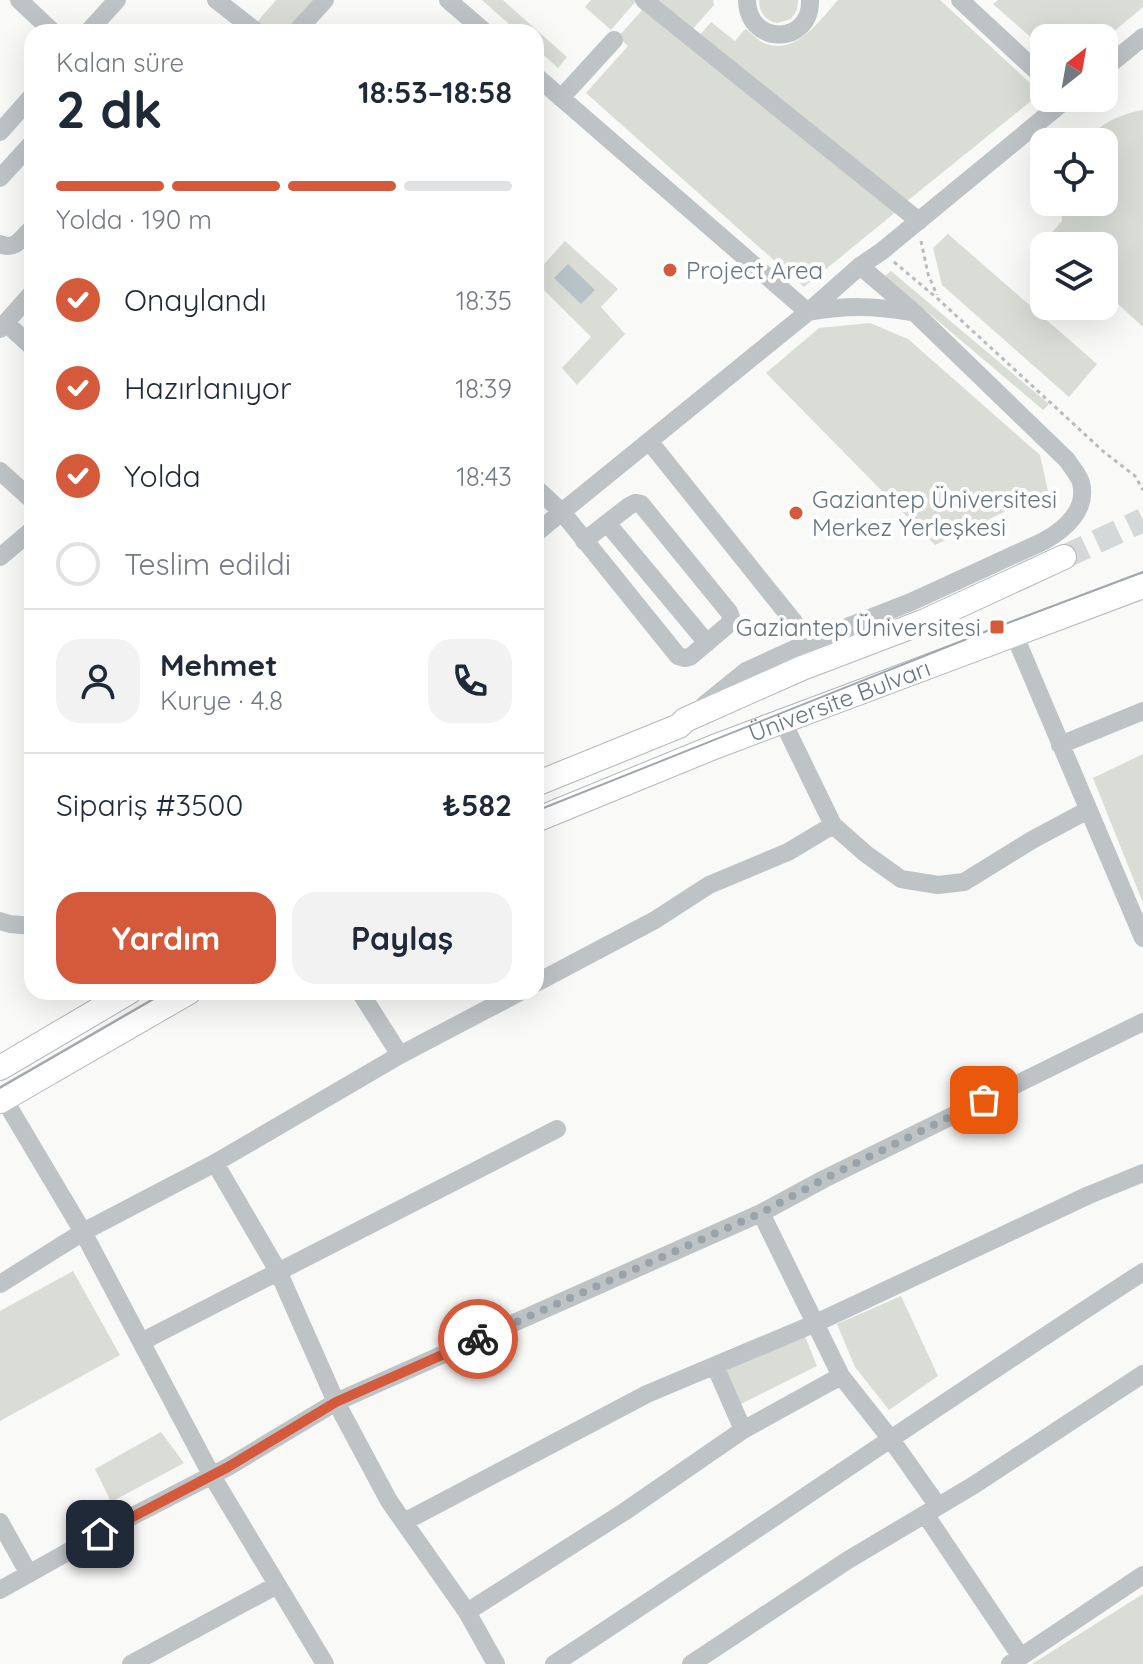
<!DOCTYPE html>
<html lang="tr">
<head>
<meta charset="utf-8">
<style>
	:root { --surface:#fff; --page:#f2f2f3; --text:#1f2937; --muted:#747a83; --line:#e0e1e3; --accent:#d5593b }
	body { margin:0; font-family:Quicksand,sans-serif; background:var(--page); color:var(--text); height:100vh; display:flex; flex-direction:column; font-size:30px; white-space:nowrap }
	* { box-sizing:border-box; margin:0 }
	p { font-size:26px; color:var(--muted) }
	.icon { flex:none; width:44px; height:44px; fill:none; stroke:currentColor; stroke-width:2; stroke-linecap:round; stroke-linejoin:round }
	.map { position:relative; flex:1; overflow:hidden }
	.sheet { position:absolute; left:24px; top:24px; width:520px; height:976px; display:flex; flex-direction:column; background:var(--surface); border-radius:24px; box-shadow:0 8px 32px #0002 }
	.sheet>* { flex:none }
	.needle { width:52px; rotate:31deg }
	.controls { position:absolute; left:1030px; top:24px; display:grid; gap:16px }
	.controls a { display:grid; place-items:center; width:88px; height:88px; border-radius:16px; background:var(--surface); box-shadow:0 8px 32px #0002; font-size:40px }
	.pin { position:absolute; display:grid; place-items:center; width:68px; height:68px; color:#fff; margin:-34px; border-radius:16px; box-shadow:0 4px 12px #0006 }
	.courier { position:absolute; display:grid; place-items:center; width:80px; height:80px; margin:-40px; border:6px solid #d5593b; border-radius:50%; background:#fff; color:#222; box-shadow:0 2px 10px #0007 }
	.headline em { font-style:normal; font-weight:700 }
	.headline div { display:flex; flex-direction:column-reverse }
	.headline { display:flex; align-items:center; justify-content:space-between; height:136px; padding:0 32px }
	h1 { font-size:52px; font-weight:700; line-height:60px }
	.bar { display:grid; grid-template-columns:repeat(4,1fr); gap:12px 8px; align-content:center; height:96px; padding:0 32px }
	.bar i { height:10px; border-radius:6px; background:var(--line) }
	.bar .current { background:var(--accent) }
	.bar p { grid-column:span 4 }
	.line { display:flex; align-items:center; gap:20px; padding:0 32px; border-top:2px solid var(--line) }
	.line div { flex:1 }
	.round { display:grid; place-items:center; flex:none; width:84px; height:84px; border-radius:24px; background:var(--page) }
	ol { padding:0 32px; list-style:none }
	li { display:flex; align-items:center; gap:24px; height:88px }
	li p { margin-inline-start:auto }
	li .icon { padding:8px; border-radius:50%; background:var(--accent); color:#fff; stroke-width:4 }
	li:last-child { color:var(--muted) }
	li i { width:44px; height:44px; border:4px solid var(--line); border-radius:50% }
	.cta { display:flex; gap:16px; margin-top:auto; padding:16px 32px }
	.cta a { flex:1; height:92px; border-radius:24px; background:var(--accent); color:#fff; font-size:32px; font-weight:700; line-height:92px; text-align:center }
	.cta a+a { background:var(--page); color:var(--text) }
	.map>svg:first-child { display:block }
</style>
</head>
<body>
<div class="map">
<svg width="1143" height="1664" viewBox="0 0 1143 1664">
	<rect width="100%" height="100%" fill="#f9f9f7"/>
	<path fill="#d9ddd6" d="M276,0H313L286,32H267L257,22Z
		M482,0H503L567,57L558,68L536,48V32H518Z
		M591,0H635L636,1L611,30L585,7Z
		M654,0H713L714,5L692,30Z
		M759,0H798L797,10L791,19L777,23C765,20 759,12 759,0Z
		M838,0H940L1041,93L906,202L699,36L711,22L735,41L745,29C750,32 755,37 760,41C793,60 819,21 838,0Z
		M998,0H1143V7L1104,40V38H1044V49L993,4Z
		M644,8L897,211L804,287L586,93L628,46L618,37Z
		M1143,110V327L1104,291V246H1056L1047,238L1062,221L1061,202H1104V142H1084C1100,124 1119,114 1143,110Z
		M948,234L1097,364L1069,397L942,285L933,248Z
		M565,241L618,289L601,307L625,334L577,385L562,368L591,337L536,282V273Z
		M891,271L1049,404L1043,410L885,276Z
		M870,323L908,339L1040,455L1048,491L935,545L766,373L819,328Z
		M1143,754V903L1093,778Z
		M73,1271L120,1355L0,1421V1311Z
		M901,1296L938,1376L889,1410L855,1367L837,1324Z
		M804,1334L817,1366L739,1405L724,1367Z
		M161,1432L184,1463L111,1502L95,1469Z
		M1143,1594V1664H1032Z"/>
	<path fill="#b7c3c6" d="M568,264L595,290L581,304L554,278Z"/>
	<g fill="none" stroke-linecap="round" stroke-linejoin="round">
		<path stroke="#d4d8d9" stroke-width="24" stroke-dasharray="24 12" stroke-linecap="butt" d="M1064,557L1143,520"/>
		<defs>
			<g id="major">
				<path d="M536,784L679,726L685,720L802,668L923,622L1064,557"/>
				<path id="s1" d="M536,820L714,747L1143,586"/>
				<path d="M0,1068L129,992"/>
				<path d="M0,1101L189,992"/>
			</g>
		</defs>
		<use href="#major" stroke="#b2b7bb" stroke-width="26"/>
		<path stroke="#b9bcbf" stroke-width="3" stroke-dasharray="4 4" stroke-linecap="butt" d="M921,241L928,274L937,295
			M894,262L938,299L1104,452L1135,476L1143,490"/>
		<path stroke="#bec3c6" stroke-width="18" d="M19,0L53,32
			M216,0L257,32
			M448,0L485,32
			M644,0L919,221
			M747,0C748,47 812,45 810,0
			M960,0L1044,78
			M88,32L117,0
			M296,32L325,0
			M1104,69L1143,37
			M536,76L808,312C848,305 872,306 912,312
			M561,98L614,40
			M0,132L32,96
			M0,178L32,143
			M0,244C15,251 22,238 32,228
			M6,323L32,347
			M0,329L32,293
			M649,441L794,622
			M0,471L32,500
			M536,488L562,512L678,656L685,658L690,657L729,624L731,617L729,612L641,504L635,503L629,506L584,541
			M607,523L707,643
			M536,533L808,312L860,266L882,251L1068,98
			M0,557L32,530
			M1014,634L1143,938
			M704,705L746,671L814,640L911,602L1044,541C1064,530 1088,510 1081,483C1079,475 1072,468 1067,460L915,313L860,266
			M782,720L833,825L866,854L901,879L938,885L964,882L1032,840L1088,810
			M1060,745L1143,711
			M0,921L10,924L32,926
			M536,983L655,920L709,885L788,852L833,825
			M400,1055L520,992
			M4,1099L83,1232L212,1476L325,1664
			M215,1163L278,1271L336,1402L389,1501L467,1612L496,1664
			M761,1213L841,1376L890,1438L938,1506
			M0,1284L83,1232L215,1163L400,1055L360,992
			M141,1342L557,1129
			M715,1366L743,1430
			M925,1514L1021,1657
			M0,1522L29,1574
			M404,1522L647,1394L816,1323L1089,1195L1143,1173
			M0,1590L123,1521L228,1467L336,1402L761,1213L824,1179L1143,1022
			M467,1612L624,1512L743,1430L841,1376
			M131,1664L277,1585
			M554,1664C751,1535 945,1400 1143,1272
			M691,1664L848,1560L974,1485L1143,1374
			M1010,1664L1143,1575"/>
		<use href="#major" stroke="#fff" stroke-width="24"/>
		<path stroke="#a1a7ac" stroke-width="2" d="M536,811L997,627L1143,572
			M0,1088L166,992"/>
	</g>
	<g fill="none" stroke-linecap="round" stroke-linejoin="round">
		<path stroke="#99a3a9" stroke-width="8" stroke-dasharray="0 14.4" d="M478,1339L761,1213L824,1179L984,1100"/>
		<path stroke="#d5593b" stroke-width="10" d="M100,1534L228,1467L336,1402L478,1339"/>
	</g>
	<g fill="#d5593b" stroke="#fff" stroke-width="3">
		<circle cx="670" cy="270" r="8"/>
		<circle cx="796" cy="513" r="8"/>
		<rect x="989" y="619" width="16" height="16" rx="4"/>
	</g>
	<g text-anchor="middle" dominant-baseline="central" stroke-width="8" stroke-linejoin="round" paint-order="stroke">
		<g font-size="24" fill="#66757f" stroke="#fff" text-anchor="start">
			<text x="686" y="270">Project Area</text>
			<text x="812" y="499">Gaziantep Üniversitesi<tspan x="812" dy="28">Merkez Yerleşkesi</tspan></text>
			<text x="981" y="627" text-anchor="end">Gaziantep Üniversitesi</text>
		</g>
		<g font-size="24" fill="#66757f" stroke="#fff">
			<text stroke="none"><textPath href="#s1" startOffset="326">Üniversite Bulvarı</textPath></text>
		</g>
	</g>
</svg>
<div class="controls">
<a><svg class="needle" viewBox="-14 -14 28 28"><path d="M0-13l5 13h-10z" fill="#e53935"/><path d="M0 13l5-13h-10z" fill="#747a83"/></svg></a>
<a><svg class="icon" aria-label="locate" viewBox="0 0 24 24"><circle cx="12" cy="12" r="6"/><path d="M12 2v4M12 18v4M2 12h4M18 12h4"/></svg></a>
<a><svg class="icon" aria-label="layers" viewBox="0 0 24 24"><path d="M12 4l9 5-9 5-9-5zM3 14l9 5 9-5"/></svg></a>
</div>
<div class="pin" style="left:984px;top:1100px;background:#ea580c"><svg class="icon" aria-label="bag" viewBox="0 0 24 24"><path d="M5 8h14l-1 12H6zM9 8a3 3 0 0 1 6 0"/></svg></div>
<div class="pin" style="left:100px;top:1534px;background:#1f2937"><svg class="icon" aria-label="home" viewBox="0 0 24 24"><path d="M3 11l9-7 9 7M6 9v11h12V9"/></svg></div>
<div class="courier" style="left:478px;top:1339px"><svg class="icon" aria-label="bike" viewBox="0 0 24 24"><circle cx="6" cy="16" r="4"/><circle cx="18" cy="16" r="4"/><path d="M6 16l4-8h5l3 8M10 8l3 8H6M13 5h3"/></svg></div>
<section class="sheet">
<div class="headline"><div><h1>2 dk</h1><p>Kalan süre</p></div><em>18:53–18:58</em></div>
<div class="bar"><i class="current"></i><i class="current"></i><i class="current"></i><i></i><p>Yolda · 190 m</p></div>
<ol>
<li><svg class="icon" aria-label="check" viewBox="0 0 24 24"><path d="M5 12l5 5 9-10"/></svg>Onaylandı<p>18:35</p></li>
<li><svg class="icon" aria-label="check" viewBox="0 0 24 24"><path d="M5 12l5 5 9-10"/></svg>Hazırlanıyor<p>18:39</p></li>
<li><svg class="icon" aria-label="check" viewBox="0 0 24 24"><path d="M5 12l5 5 9-10"/></svg>Yolda<p>18:43</p></li>
<li><i></i>Teslim edildi</li>
</ol>
<div class="line" style="height:144px"><a class="round"><svg class="icon" aria-label="person" viewBox="0 0 24 24"><circle cx="12" cy="8" r="4"/><path d="M4 21q1-7 8-7t8 7"/></svg></a><div><b>Mehmet</b><p>Kurye · 4.8</p></div><a class="round"><svg class="icon" aria-label="phone" viewBox="0 0 24 24"><path d="M5 4h4l2 5-3 2q2 4 5 5l2-3 5 2v4C11 20 4 13 5 4z"/></svg></a></div>
<div class="line" style="height:104px"><div>Sipariş #3500</div><b>₺582</b></div>
<div class="cta"><a>Yardım</a><a>Paylaş</a></div>
</section>
</div>
</body>
</html>
